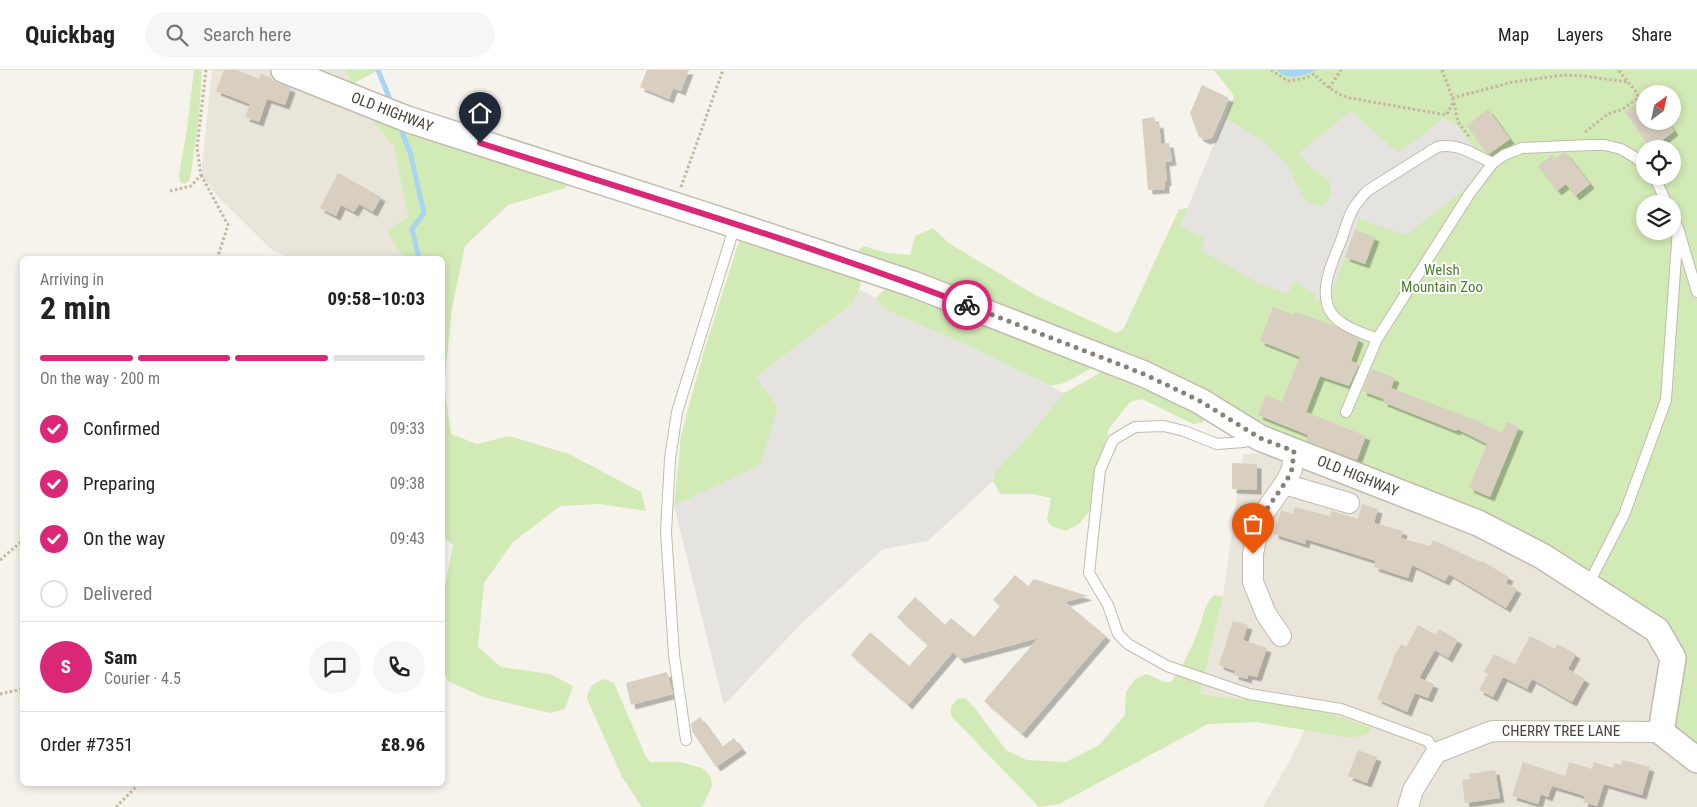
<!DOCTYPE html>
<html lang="en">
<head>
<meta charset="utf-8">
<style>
	:root { --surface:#fff; --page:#f6f6f6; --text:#222; --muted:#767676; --line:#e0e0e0; --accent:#db2777 }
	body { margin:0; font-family:"Roboto Condensed",sans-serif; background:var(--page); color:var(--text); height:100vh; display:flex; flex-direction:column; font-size:19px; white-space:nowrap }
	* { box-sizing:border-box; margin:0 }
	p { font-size:16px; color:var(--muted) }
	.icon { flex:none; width:28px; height:28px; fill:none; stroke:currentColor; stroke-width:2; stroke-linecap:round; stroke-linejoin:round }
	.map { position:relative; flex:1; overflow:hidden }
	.panel { position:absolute; left:20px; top:186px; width:425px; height:530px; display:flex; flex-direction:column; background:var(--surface); border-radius:8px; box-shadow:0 2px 8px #0003 }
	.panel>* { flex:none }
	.needle { width:32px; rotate:33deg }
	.buttons { position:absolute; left:1636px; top:15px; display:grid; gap:10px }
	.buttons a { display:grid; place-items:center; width:45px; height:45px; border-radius:50%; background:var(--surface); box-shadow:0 2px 8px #0003; font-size:25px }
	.pin { position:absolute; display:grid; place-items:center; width:42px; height:42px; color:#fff; margin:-51px -21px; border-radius:50% 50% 50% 0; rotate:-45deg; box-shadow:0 0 5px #0007 }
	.pin .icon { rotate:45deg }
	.courier { position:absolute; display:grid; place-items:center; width:50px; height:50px; margin:-25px; border:4px solid #db2777; border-radius:50%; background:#fff; color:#222; box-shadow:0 1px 6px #0007 }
	.headline em { font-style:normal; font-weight:700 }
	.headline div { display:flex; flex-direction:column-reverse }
	.headline { display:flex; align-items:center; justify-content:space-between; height:85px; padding:0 20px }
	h1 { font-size:32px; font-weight:700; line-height:38px }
	.bar { display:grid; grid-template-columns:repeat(4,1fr); gap:8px 5px; align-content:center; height:60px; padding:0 20px }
	.bar i { height:6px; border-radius:4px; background:var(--line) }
	.bar .current { background:var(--accent) }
	.bar p { grid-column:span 4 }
	.line { display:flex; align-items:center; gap:12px; padding:0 20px; border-top:1px solid var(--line) }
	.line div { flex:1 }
	.round { display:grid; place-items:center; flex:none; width:52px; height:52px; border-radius:26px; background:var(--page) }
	ol { padding:0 20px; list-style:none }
	li { display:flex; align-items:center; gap:15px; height:55px }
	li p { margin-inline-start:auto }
	li .icon { padding:5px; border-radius:50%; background:var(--accent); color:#fff; stroke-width:4 }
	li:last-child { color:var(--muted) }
	li i { width:28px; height:28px; border:2px solid var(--line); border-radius:50% }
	header { display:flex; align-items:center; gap:30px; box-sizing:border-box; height:70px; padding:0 25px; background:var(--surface); border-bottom:1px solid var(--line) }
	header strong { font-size:24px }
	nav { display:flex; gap:28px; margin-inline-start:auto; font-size:18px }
	.search { width:350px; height:45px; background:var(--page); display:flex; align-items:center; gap:12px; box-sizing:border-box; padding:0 18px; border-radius:28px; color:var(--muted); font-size:19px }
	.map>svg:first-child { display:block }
</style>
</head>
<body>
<header>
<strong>Quickbag</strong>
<div class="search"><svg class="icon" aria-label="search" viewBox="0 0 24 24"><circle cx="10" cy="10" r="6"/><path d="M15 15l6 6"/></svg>Search here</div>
<nav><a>Map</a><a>Layers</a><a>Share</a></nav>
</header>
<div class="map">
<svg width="1697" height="737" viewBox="0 0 1697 737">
	<defs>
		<filter id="shadow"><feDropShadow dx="4.5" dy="4.5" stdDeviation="0" flood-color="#0004"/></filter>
	</defs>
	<rect width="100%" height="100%" fill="#f6f3ec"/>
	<path fill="#eae5da" d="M212,0H345L366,44L394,75L408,146L387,162L404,189H292L271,179L219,128L201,105Z
		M1263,383L1398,422L1657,560L1697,690V737H1263L1288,694L1315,639L1200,624L1223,527L1243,384Z"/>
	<path fill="#d2eab5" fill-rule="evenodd" d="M194,0H202L199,47L191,103L189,111L184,114L180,112L179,104L187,59Z
		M345,0H379L352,14Z
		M1214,0H1697V690L1661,662L1673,588L1657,560L1353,396L933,212L857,182L863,176L887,183L910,185L915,166L933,158L950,174L1037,226L1117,263L1124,258L1179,139L1188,138L1234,26ZM1645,24H1672V51H1645ZM1645,79H1672V106H1645ZM1645,134H1672V161H1645Z
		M366,44L569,113L565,118L508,135L465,176L452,238L444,316L451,364L477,374L509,366L569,384L641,422L646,441L599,434L560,436L513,472L484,513L478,577L501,597L550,604L573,616L565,639L550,643L483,627L448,611L443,601V527L453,475L442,466V189H404L387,162L408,146L394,76Z
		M740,168L858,204C864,216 857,224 852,234L756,307L778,337L761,395L674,436L681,365L704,281Z
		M888,216L1096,296L1064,313L1051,316L1023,303L969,276L892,243L879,234L876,228Z
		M1109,298L1208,346L1202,353L1193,354L1142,329L1130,332L1110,357L1095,403L1091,439L1079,454L1066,461L1051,456L1047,450L1051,428L1032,424H1000L993,411L996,401L1025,370L1064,323Z
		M1214,525L1223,527L1200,624L1315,639L1372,658L1367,664L1351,668L1257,652L1208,654L1059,734L1039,737L951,646V637L957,629L965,628L974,637L1006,680L1027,690L1066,692L1099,675L1125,645L1126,622L1135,609L1147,604L1164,612H1171C1182,597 1190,581 1197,564C1204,547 1202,539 1214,525Z
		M605,609L614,613L646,687L650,692H680L702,698L711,707L712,717L703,735L701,737H642L622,707L587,629C589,616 593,613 605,609Z"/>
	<path fill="#e5e3e0" d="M1351,41L1398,83L1444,48L1458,56L1485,92L1476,110L1406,165L1359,149L1331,226L1314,232L1316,223L1302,217L1303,214L1294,211L1288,224L1258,213L1201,180L1205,169L1180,156L1225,48L1264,71L1287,95L1305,130L1315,135L1322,136L1329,129L1332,123L1329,110L1311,98L1299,83Z
		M860,220L876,228L879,234L892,243L969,276L1064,323L1025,370L996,401L993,411L928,471L883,479L803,552L724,635L674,436L760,395L778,337L756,307L852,234Z"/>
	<path fill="#a9d4f2" d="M1277,0H1317C1304,6 1288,12 1277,0Z"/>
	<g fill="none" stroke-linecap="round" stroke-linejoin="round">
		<path stroke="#a9d4f2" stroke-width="5" d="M378,0L389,27
			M402,62L410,82L424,143L412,159L419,189"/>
	</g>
	<path fill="#d8cfc1" filter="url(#shadow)" d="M224,0H237L259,9L261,4L272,8V11L291,18L285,35L267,29L259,52L245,47L250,34L216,21Z
		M647,0H689L681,21L673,18L669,29L640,17Z
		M1202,15L1229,28L1212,68L1206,70L1199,67L1190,43Z
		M1645,27V51H1667L1674,61L1651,79L1625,42Z
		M1488,39L1510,69L1489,84L1485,81L1467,56Z
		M1154,47L1156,54L1159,53L1161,74L1169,73L1172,91L1165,92L1167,111L1165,112V119L1148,120L1142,49Z
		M1563,83H1566L1590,114L1575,126L1566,114L1557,121L1538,96L1552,85L1555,89Z
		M338,103L381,127L373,142L359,134L354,142L341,135L336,146L320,138Z
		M1355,160L1375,167L1365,194L1345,187Z
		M1273,237L1294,245L1295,242L1333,255L1359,269L1351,291L1359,294L1349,316L1320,306L1306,342L1366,366L1357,390L1306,371L1308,365L1258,345L1266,325L1282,332L1300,287L1260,271Z
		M1372,299L1395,308L1391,318L1475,350L1502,363L1507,352L1519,357L1490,427L1469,418L1487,374L1457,359L1456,361L1383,332L1384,329L1362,321Z
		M1232,393L1257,394V420L1232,419Z
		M1362,434L1378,439L1374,453L1403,461L1401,468L1430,476L1433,470L1481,492L1482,491L1509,507L1506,513L1517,519L1506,538L1449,504L1445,511L1412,495L1408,508L1374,497L1376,491L1306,469L1305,474L1274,464L1281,440L1293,444L1295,437L1330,446L1332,441L1358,449Z
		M1015,505L1028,516L1034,509L1088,526L1065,532L1106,566L1022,664L984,631L1038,568L960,589L953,582L908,635L851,585L870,562L909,596L928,575L897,547L915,527L945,555L951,548L974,567L1000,536L993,530Z
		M1233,551L1248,555L1243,570L1267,578L1257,607L1248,605L1247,609L1234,605L1235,601L1219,595Z
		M1418,555L1436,565L1439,559L1458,570L1448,588L1435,580L1419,608L1434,614L1428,628L1415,623L1407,642L1377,629L1393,591L1392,590L1401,574L1406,577Z
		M1530,566L1555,579L1557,574L1576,584L1568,599L1585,609L1572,632L1532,609L1527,619L1503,607L1493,627L1479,620L1488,604L1484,602L1494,584L1515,594Z
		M667,602L673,624L631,635L626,613Z
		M700,647L722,677L734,668L742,679L716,697L692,661L691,654Z
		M1358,680L1377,687L1367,713L1348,706Z
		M1623,690L1650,697L1642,725L1604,714L1597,736L1583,732L1585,726L1552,716L1548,727L1541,724L1538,734L1512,726L1523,692L1565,706L1569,692L1592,699L1594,692L1613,698L1615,693L1621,695Z
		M1495,700L1500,728L1465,733L1462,710L1470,709L1469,704Z"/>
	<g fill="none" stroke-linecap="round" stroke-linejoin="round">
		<defs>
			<path id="service" d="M1654,106L1667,134
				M1672,146L1678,158L1697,222
				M1377,269C1361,262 1337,256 1329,239C1319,217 1334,189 1342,168C1345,158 1348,148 1353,139C1357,132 1362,127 1367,121L1437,77C1458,72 1474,85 1493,93L1504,85L1522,78L1590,75H1605L1621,79L1636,88L1645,95
				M1346,342L1377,269L1470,123L1493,93
				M1255,369L1244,372L1217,374L1184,361L1164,356L1135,357L1113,370L1100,400L1089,503L1108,535L1118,564L1128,574L1167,596L1249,624L1341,639L1428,671L1436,683
				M1588,515L1624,445L1666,330L1678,158
				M686,670L674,585L666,462L670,389L677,342L735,155"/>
			<path id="minor" d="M1284,414L1349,433
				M1281,566L1266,544L1253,512V484L1260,449L1287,410L1292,399L1294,381
				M1408,737L1413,720L1436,683L1492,661L1661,662"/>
			<path id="tertiary" d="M284,0L407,49L714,148L913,214L1144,304L1200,331L1260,368L1478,453L1542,486L1657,560L1673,588L1661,662L1697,690"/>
		</defs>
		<use href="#service" stroke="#c2bbae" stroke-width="12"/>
		<use href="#minor" stroke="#c2bbae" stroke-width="22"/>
		<use href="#tertiary" stroke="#c2bbae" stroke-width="28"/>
		<path stroke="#c4b79f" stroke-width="3" stroke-dasharray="2.5 2.5" stroke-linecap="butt" d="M1271,0L1288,11L1306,8L1314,4C1325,15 1335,24 1350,28L1446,45L1454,32
			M1442,0L1454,32L1458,52L1470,68
			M1329,18L1341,0
			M1452,28L1513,12L1564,5L1583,6L1628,12
			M1585,62L1608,44L1623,39L1638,28L1637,23L1618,0
			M201,105L228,155L217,189
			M681,117L723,0
			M170,121L191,116L201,105L197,78L206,0
			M0,490L22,471
			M0,624L22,619
			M116,737L139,714"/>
		<use href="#service" stroke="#fff" stroke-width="10"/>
		<use href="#minor" stroke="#fff" stroke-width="20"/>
		<use href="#tertiary" stroke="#fff" stroke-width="25"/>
	</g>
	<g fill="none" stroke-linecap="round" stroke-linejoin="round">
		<path stroke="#878178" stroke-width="5" stroke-dasharray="0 9" d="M967,235L1144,304L1200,331L1260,368L1294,381L1292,399L1287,410L1260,449L1253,484"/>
		<path stroke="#db2777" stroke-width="6" d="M480,73C643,125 808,174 967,235"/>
	</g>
	<g text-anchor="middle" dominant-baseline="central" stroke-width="4" stroke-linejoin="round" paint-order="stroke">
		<g font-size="15" fill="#4b4439" stroke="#fff">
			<text transform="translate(392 42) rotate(21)">OLD HIGHWAY</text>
			<text transform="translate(1358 406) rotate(22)">OLD HIGHWAY</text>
			<text x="1561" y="661">CHERRY TREE LANE</text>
		</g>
		<g font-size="15" fill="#4a7f2a" stroke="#fff">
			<text x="1442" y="200">Welsh<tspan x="1442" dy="17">Mountain Zoo</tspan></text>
		</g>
	</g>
</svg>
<div class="buttons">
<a><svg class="needle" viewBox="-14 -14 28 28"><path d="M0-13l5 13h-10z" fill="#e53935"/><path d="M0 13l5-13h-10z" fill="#767676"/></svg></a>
<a><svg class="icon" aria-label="locate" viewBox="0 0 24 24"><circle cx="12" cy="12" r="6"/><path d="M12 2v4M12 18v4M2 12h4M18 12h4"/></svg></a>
<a><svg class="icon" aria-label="layers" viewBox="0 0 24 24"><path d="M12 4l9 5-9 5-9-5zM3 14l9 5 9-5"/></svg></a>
</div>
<div class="pin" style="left:1253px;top:484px;background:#ea580c"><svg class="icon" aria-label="bag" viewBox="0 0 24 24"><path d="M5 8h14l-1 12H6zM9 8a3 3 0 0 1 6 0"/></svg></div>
<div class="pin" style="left:480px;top:73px;background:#1f2937"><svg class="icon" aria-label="home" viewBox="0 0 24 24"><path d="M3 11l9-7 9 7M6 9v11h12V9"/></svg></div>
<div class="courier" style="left:967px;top:235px"><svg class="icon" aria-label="bike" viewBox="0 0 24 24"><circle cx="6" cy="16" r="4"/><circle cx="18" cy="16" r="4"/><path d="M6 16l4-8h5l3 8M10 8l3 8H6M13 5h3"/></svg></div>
<section class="panel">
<div class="headline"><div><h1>2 min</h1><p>Arriving in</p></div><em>09:58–10:03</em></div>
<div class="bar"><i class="current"></i><i class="current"></i><i class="current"></i><i></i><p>On the way · 200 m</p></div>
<ol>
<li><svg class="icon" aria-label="check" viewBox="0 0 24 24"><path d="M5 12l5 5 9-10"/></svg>Confirmed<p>09:33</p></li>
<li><svg class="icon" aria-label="check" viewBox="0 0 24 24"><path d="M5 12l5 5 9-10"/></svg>Preparing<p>09:38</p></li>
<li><svg class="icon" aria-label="check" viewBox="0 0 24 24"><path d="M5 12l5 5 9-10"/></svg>On the way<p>09:43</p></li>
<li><i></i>Delivered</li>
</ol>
<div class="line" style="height:90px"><b class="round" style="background:var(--accent);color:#fff">S</b><div><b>Sam</b><p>Courier · 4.5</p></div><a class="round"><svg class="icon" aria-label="chat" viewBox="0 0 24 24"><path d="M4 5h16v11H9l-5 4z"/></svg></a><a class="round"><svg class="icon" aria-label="phone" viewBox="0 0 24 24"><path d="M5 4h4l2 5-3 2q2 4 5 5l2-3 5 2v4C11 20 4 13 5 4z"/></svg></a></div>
<div class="line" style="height:65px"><div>Order #7351</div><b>£8.96</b></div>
</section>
</div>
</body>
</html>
